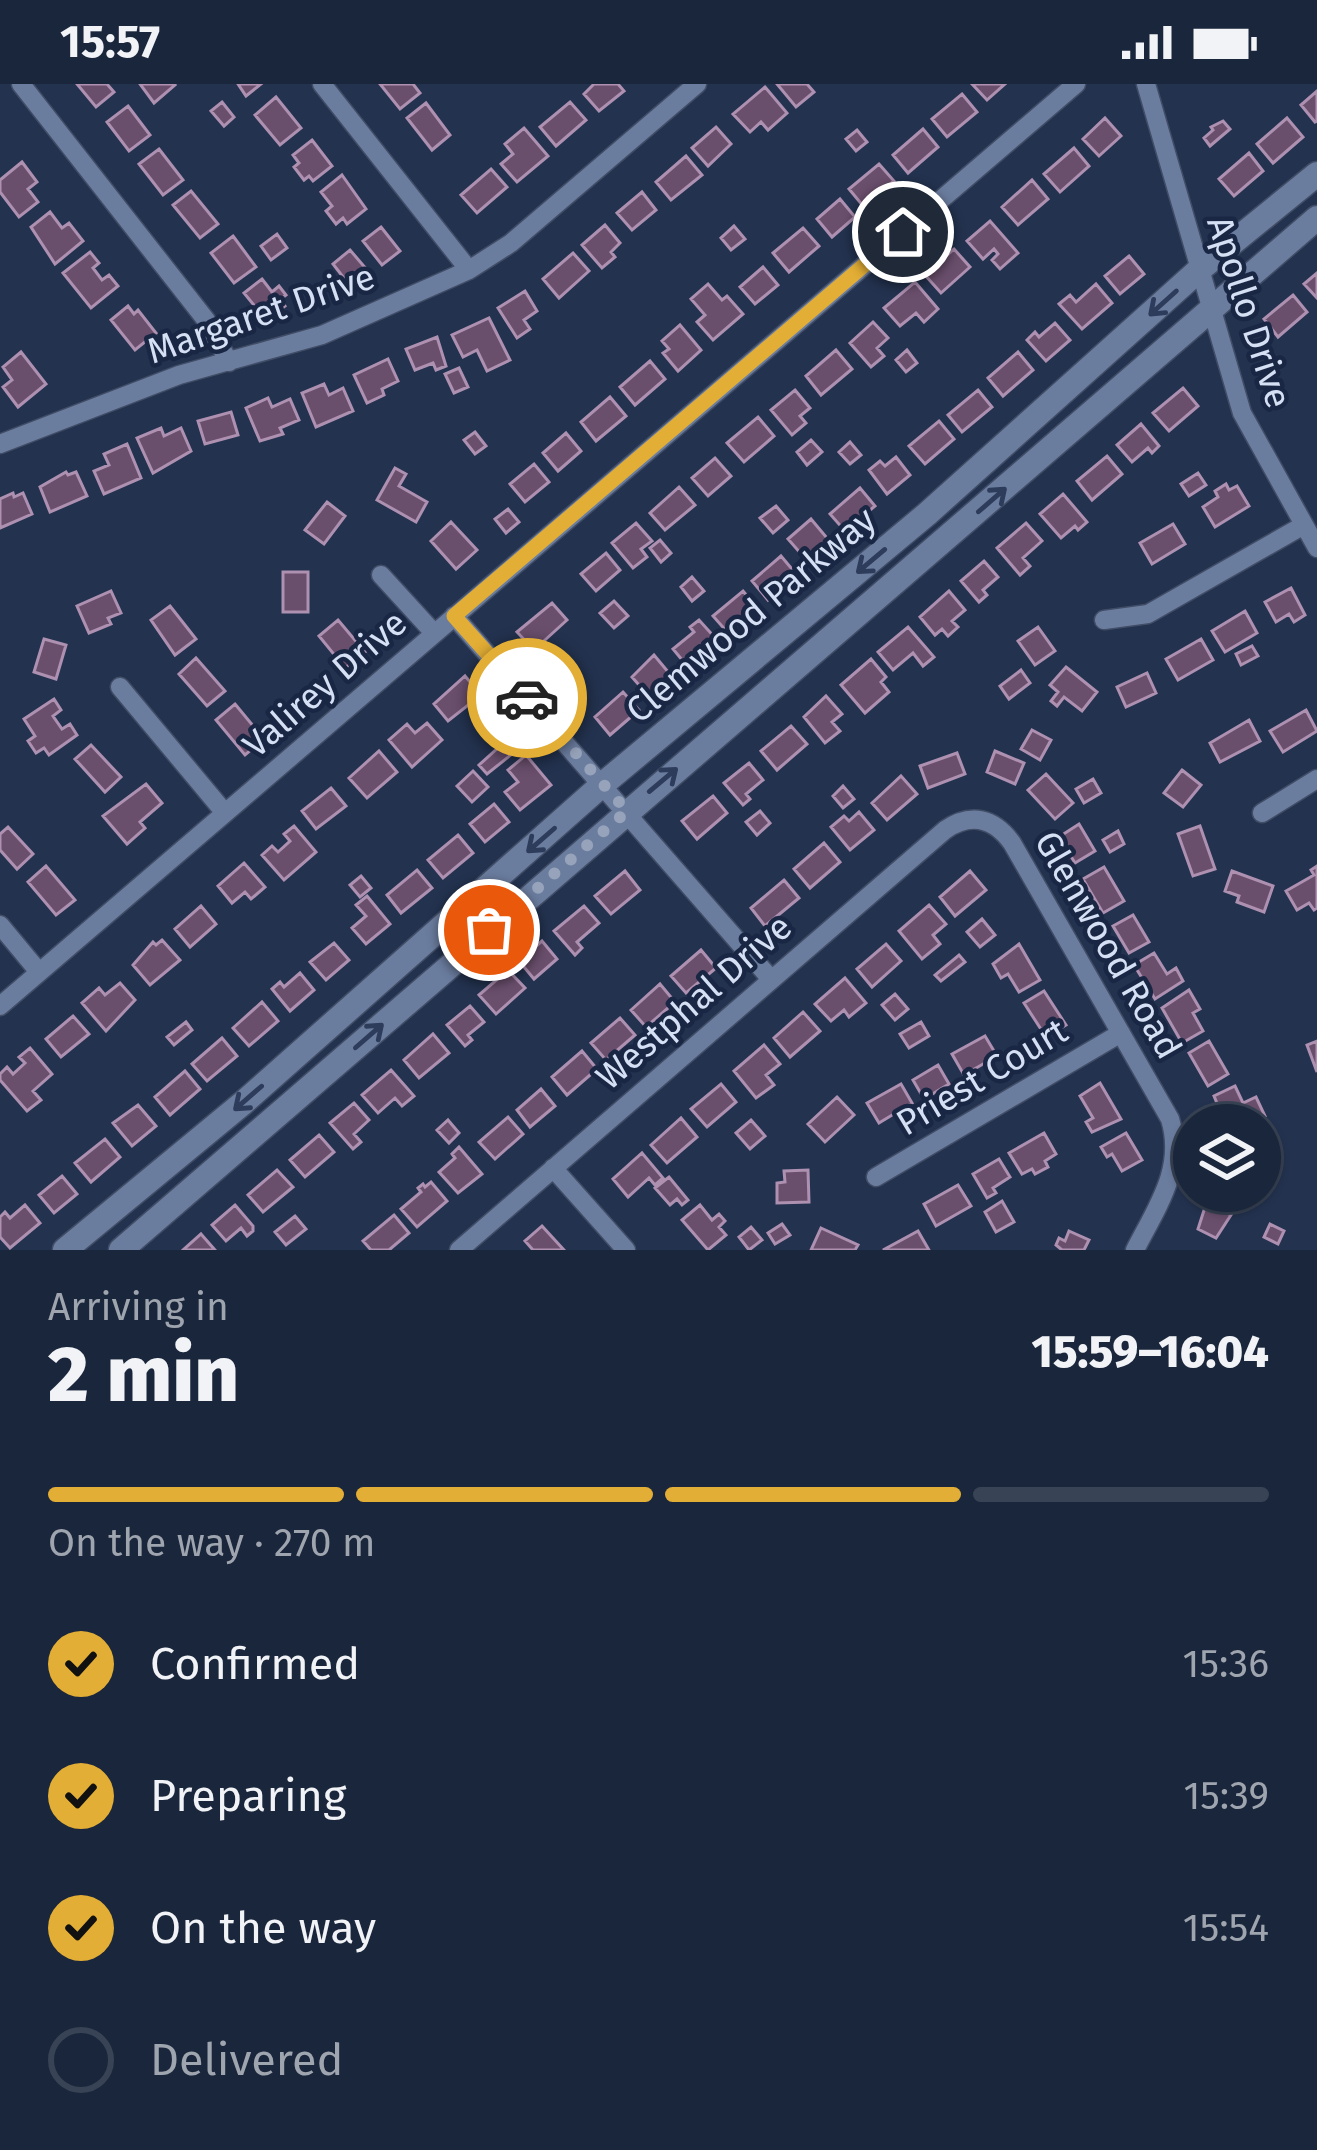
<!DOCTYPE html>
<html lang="en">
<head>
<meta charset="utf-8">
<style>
	:root { --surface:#1a263b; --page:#232e42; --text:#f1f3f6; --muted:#9fa5af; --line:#384355; --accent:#e3ae35 }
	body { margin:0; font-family:"Fira Sans",sans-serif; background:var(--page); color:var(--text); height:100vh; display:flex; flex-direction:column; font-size:45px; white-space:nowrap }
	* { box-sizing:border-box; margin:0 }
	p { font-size:39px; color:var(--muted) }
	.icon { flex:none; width:66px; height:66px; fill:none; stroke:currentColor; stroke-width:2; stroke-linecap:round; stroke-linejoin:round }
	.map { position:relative; height:1166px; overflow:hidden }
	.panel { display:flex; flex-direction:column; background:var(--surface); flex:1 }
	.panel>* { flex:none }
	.fabs { position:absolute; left:1173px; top:1020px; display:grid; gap:24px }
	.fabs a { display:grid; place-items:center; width:108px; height:108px; border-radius:50%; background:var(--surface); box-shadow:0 3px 9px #0004,0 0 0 3px var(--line); font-size:60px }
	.pin { position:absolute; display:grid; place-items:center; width:102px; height:102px; color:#fff; margin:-51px; border:6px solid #fff; border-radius:50%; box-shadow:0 3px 12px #0007 }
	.courier { position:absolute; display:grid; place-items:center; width:120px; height:120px; margin:-60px; border:9px solid #e3ae35; border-radius:50%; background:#fff; color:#222; box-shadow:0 3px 15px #0007 }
	.headline em { font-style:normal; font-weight:800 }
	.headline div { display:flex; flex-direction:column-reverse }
	.headline { display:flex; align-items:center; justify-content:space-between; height:204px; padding:0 48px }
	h1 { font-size:78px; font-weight:800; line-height:90px }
	.bar { display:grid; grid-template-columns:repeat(4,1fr); gap:18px 12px; align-content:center; height:144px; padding:0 48px }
	.bar i { height:15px; border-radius:9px; background:var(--line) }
	.bar .selected { background:var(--accent) }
	.bar p { grid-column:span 4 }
	ol { padding:0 48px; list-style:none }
	li { display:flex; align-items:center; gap:36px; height:132px }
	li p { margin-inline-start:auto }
	li .icon { padding:12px; border-radius:50%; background:var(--accent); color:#111; stroke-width:4 }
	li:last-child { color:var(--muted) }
	li i { width:66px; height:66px; border:6px solid var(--line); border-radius:50% }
	.status { display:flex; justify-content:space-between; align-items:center; height:84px; padding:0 60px; background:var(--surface); direction:ltr }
	.status svg { height:33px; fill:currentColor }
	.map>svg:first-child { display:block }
</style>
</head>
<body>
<div class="status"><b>15:57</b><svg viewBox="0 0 49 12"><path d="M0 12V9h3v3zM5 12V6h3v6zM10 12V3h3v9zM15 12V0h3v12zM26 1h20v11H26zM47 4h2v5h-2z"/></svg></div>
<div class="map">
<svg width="1317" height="1166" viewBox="0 0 1317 1166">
	<rect width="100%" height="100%" fill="#23324f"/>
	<path fill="#6a4f6d" stroke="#ae90b1" stroke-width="3" d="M77,0H107L114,8L96,23Z
		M140,0H174L175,1L154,19Z
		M238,0H261L246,12Z
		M380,0H413L420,9L400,25Z
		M618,0L624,7L599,27L584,10L594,0Z
		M777,0H807L814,8L796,23Z
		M972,0H1005L987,16Z
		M765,3L787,29L768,46L761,38L750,48L733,30Z
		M1317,7V37L1315,38L1301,21Z
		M962,10L977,28L947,53L932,35Z
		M276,13L301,44L280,61L255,31Z
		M222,18L234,33L224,42L211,27Z
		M570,18L586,36L556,62L540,43Z
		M426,19L450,51L432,66L407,34Z
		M128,22L150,51L129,67L107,38Z
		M1105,34L1121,52L1099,72L1083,55Z
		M1287,34L1303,53L1273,79L1257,60Z
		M1223,37L1230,45L1210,62L1204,54L1213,46L1211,43Z
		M716,43L731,60L708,82L692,64Z
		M524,44L548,72L517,98L501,80L513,70L505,60Z
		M923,45L938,63L908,89L893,71Z
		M857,46L867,58L856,67L846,55Z
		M312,56L332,82L313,97L309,92L304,96L294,83L299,79L293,71Z
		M1074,64L1089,82L1060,108L1044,90Z
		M159,65L183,96L163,111L139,80Z
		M1249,69L1263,87L1234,112L1219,95Z
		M686,72L702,91L671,116L656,98Z
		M22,78L37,98L28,105L38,118L19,133L0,108V96Z
		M879,80L894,97L864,123L849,105Z
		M491,85L507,103L477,129L461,111Z
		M342,91L366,125L347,140L343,134L336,140L326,127L332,122L321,108Z
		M1032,96L1048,115L1018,141L1002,123Z
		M191,107L218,140L200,154L173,121Z
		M642,108L656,126L632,146L617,129Z
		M840,115L855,133L832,153L817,135Z
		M50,128L62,144L69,139L83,157L55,180L31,143Z
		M990,137L1018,169L1000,185L992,176L998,170L994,165L983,175L967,157Z
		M605,141L620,159L611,168L615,173L602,184L582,161Z
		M734,142L745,155L731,166L721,154Z
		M381,143L400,167L382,181L363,157Z
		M803,144L819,162L789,188L773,169Z
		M277,150L287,164L271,176L261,162Z
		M233,152L256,183L234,199L211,169Z
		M954,165L970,183L941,209L925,191Z
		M350,166L368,187L350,202L333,180Z
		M90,168L99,179L93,184L102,196L109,191L118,202L91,224L63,189Z
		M573,169L589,187L559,214L543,195Z
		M1129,172L1144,190L1120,210L1105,192Z
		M763,183L778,201L755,220L740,203Z
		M1317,189V214L1304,200Z
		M262,195L272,208L279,202L286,211L281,215L285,222L266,236L244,209Z
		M915,198L938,225L924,238L916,229L900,242L884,224Z
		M708,200L722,216L727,212L743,230L713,256L697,238L705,231L691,215Z
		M1096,200L1112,219L1082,245L1059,220L1070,211L1076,218Z
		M525,207L537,227L524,236L530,245L517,254L498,224Z
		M1293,211L1307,228L1278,253L1264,235Z
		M128,222L134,230L138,226L156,249L135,266L111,236Z
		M489,234L510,276L487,287L477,266L463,273L452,251Z
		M873,238L888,254L877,264L884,272L871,283L850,259Z
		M1055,239L1070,256L1046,277L1027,256L1035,248L1039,253Z
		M680,241L701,266L678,287L663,269L669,265L662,257Z
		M437,253L446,282L436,286L433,279L415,286L406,265Z
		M836,266L852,285L821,311L806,292Z
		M907,266L917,279L906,288L896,276Z
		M21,268L46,300L18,323L3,303L12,296L3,283Z
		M1018,268L1033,286L1003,312L988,294Z
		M388,275L398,297L382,305L384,311L367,319L354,291Z
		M650,277L665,295L635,321L620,303Z
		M459,284L468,303L454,309L445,290Z
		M324,300L329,311L343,304L353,327L316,343L302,309Z
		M1183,304L1198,322L1169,347L1153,329Z
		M795,306L810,324L800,332L806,339L792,351L771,326Z
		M978,306L992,323L962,348L948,331Z
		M610,313L626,332L596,357L581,338Z
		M268,314L272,323L290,315L299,336L280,344L283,350L260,357L246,324Z
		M231,328L238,351L205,360L198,337Z
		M758,333L774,352L744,378L727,359Z
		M939,337L954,355L925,380L909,362Z
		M1141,340L1159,362L1152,369L1148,364L1132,378L1117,361Z
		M161,344L164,352L181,344L191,367L153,389L137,354Z
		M475,348L486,362L475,370L464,356Z
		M566,349L581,367L558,387L543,369Z
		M811,356L822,368L807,381L797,368Z
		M850,358L861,371L850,380L839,368Z
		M127,360L141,394L104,410L94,387L109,381L104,370Z
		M1107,372L1122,390L1092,416L1077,397Z
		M896,373L910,391L887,410L869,386L880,377L885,382Z
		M715,374L731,392L708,412L692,394Z
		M534,380L549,398L525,418L510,400Z
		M395,384L406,390L399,402L427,418L416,438L377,416Z
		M66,388L68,391L76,388L87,412L50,428L40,403Z
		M1198,389L1206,401L1189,412L1181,400Z
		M1226,400L1229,406L1237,402L1249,422L1215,443L1203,423L1218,413L1215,407Z
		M679,403L695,421L665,446L650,429Z
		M860,404L875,422L845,447L830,430Z
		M13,409L14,413L23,409L32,430L0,444V415Z
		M1063,410L1087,438L1078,446L1075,442L1061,454L1040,430Z
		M327,418L345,432L324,460L305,446Z
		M776,422L788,436L773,449L760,434Z
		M508,425L519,438L506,449L495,435Z
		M811,435L832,460L809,479L788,455Z
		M451,438L477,466L456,485L431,457Z
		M636,439L652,457L641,465L647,473L633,484L612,459Z
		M1026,439L1042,457L1023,474L1030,482L1020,491L997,464Z
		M1173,440L1185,460L1152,480L1140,459Z
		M660,456L671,469L661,478L650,464Z
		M606,469L620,486L596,507L581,490Z
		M781,472L797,491L768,516L752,497Z
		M984,477L998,493L983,506L987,511L979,518L961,497Z
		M283,488H308V528H283Z
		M692,493L704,507L692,517L681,503Z
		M1291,504L1305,531L1294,538L1289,530L1276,538L1265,518Z
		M111,507L121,529L108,534L111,540L89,549L77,522Z
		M743,507L757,524L728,549L713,532Z
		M949,507L965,526L952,537L958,543L948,552L942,545L935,551L920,533Z
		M614,517L628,532L614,544L600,529Z
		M552,519L567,536L534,566L517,548Z
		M170,522L196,555L175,571L151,536Z
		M1245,527L1257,549L1225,568L1212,547Z
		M338,536L365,568L345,584L319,552Z
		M699,536L718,557L688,583L673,565L694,548L690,543Z
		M908,543L934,573L923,582L913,569L893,586L878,568Z
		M1038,543L1055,567L1035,581L1018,557Z
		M44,555L66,561L56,595L34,588Z
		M1201,555L1213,576L1178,596L1166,575Z
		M1252,562L1258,572L1241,581L1236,570Z
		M654,571L674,595L654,618L632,593Z
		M196,574L225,607L207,622L179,590Z
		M871,575L886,593L881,598L889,608L865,629L841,601Z
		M1066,583L1097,608L1082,627L1064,613L1057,622L1051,617L1058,608L1050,601Z
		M1021,586L1030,599L1009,615L1000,602Z
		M1147,589L1156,609L1126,623L1117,603Z
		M465,592L481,611L448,637L434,620Z
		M623,608L639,626L610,651L595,633Z
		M826,612L842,630L832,638L840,647L825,659L804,633Z
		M54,615L61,626L53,632L62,645L70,640L77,651L49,671L44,664L36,669L28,657L35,652L24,635Z
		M235,620L264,655L245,671L216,636Z
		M1306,626L1317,647L1283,668L1270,647Z
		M1249,636L1260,657L1220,678L1210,659Z
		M427,639L442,656L412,683L389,656L407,640L415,649Z
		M791,642L807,660L777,686L761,667Z
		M1032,646L1051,656L1040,676L1021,665Z
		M508,655L517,666L487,690L479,681Z
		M91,661L121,693L105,708L75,675Z
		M379,667L397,688L367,714L349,694Z
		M995,667L1024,679L1015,700L987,688Z
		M957,669L965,690L928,704L920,682Z
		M526,671L551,701L520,726L505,708L518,698L508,686Z
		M749,679L763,696L746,710L750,715L743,721L724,699Z
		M1182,686L1201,701L1183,723L1164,709Z
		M473,687L488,703L472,718L457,702Z
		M1046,690L1073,719L1055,735L1028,706Z
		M901,692L917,710L887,736L872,719Z
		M1093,695L1101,709L1084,719L1076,705Z
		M146,700L162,719L140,738L145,744L127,760L103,732Z
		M843,702L854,715L843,724L833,712Z
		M331,704L346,722L316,745L302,727Z
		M713,712L727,729L697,755L682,737Z
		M494,720L509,738L485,758L470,740Z
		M760,727L770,739L757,751L746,738Z
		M859,728L874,746L850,766L831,743L844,732L849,737Z
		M1079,740L1095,767L1075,779L1059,753Z
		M294,742L316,768L284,796L262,771L272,762L278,768L290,757L284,750Z
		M1200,742L1215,785L1193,792L1178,750Z
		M8,743L33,770L17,785L0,766V750Z
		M1118,747L1124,760L1110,768L1103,756Z
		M458,751L473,769L443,794L428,776Z
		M824,759L840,778L810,804L794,785Z
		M244,779L265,803L251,815L245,808L232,819L218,802Z
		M46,782L75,816L56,831L28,798Z
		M1317,782V824L1314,826L1309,819L1297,826L1286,807L1314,791L1311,786Z
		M1104,783L1124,817L1103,829L1083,795Z
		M417,786L432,804L401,829L387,811Z
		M625,787L640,806L611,830L595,812Z
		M970,787L986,806L955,832L940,813Z
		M1232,787L1273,802L1264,828L1237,818L1239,812L1225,807Z
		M361,792L371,804L360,813L350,801Z
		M784,796L799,814L765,842L751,824Z
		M367,812L390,840L366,860L352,844L366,832L356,821Z
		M929,821L946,840L933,851L940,860L922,875L899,847Z
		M201,822L216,840L190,863L175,845Z
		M584,822L599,839L577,858L582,864L575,871L554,847Z
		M1133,831L1149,858L1129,869L1113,842Z
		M982,835L995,851L980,863L967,848Z
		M162,856L180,876L150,901L133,881L153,858L156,861Z
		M542,857L557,875L534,895L519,877Z
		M334,859L349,876L326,896L310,878Z
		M886,860L901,877L872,903L857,885Z
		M1019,860L1040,896L1019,908L1008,890L1001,894L993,880Z
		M701,866L716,884L686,909L671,892Z
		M1154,869L1167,890L1176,884L1183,897L1155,915L1134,881Z
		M959,871L965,878L941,897L935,891Z
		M508,886L525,904L496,930L479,911Z
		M300,889L314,906L290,927L272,905L280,898L284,903Z
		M845,894L866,919L849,933L844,926L831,937L815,920Z
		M120,899L135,916L106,947L82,919L99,904L105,911Z
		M660,900L675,918L646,943L631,926Z
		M1189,906L1200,925L1193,929L1203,947L1182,959L1162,924Z
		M1044,907L1066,941L1046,953L1024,919Z
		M895,910L908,925L895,936L882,921Z
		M262,918L278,937L249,962L233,944Z
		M470,922L484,938L468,951L472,956L465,962L447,941Z
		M803,928L820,947L790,973L774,954Z
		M73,932L89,950L61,973L46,955Z
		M620,934L635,951L606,976L591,959Z
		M186,938L192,946L174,961L167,953Z
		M921,938L929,952L909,964L900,950Z
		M433,950L449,969L419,994L404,976Z
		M985,952L997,972L964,991L952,970Z
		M222,954L237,972L207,997L192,980Z
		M1209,957L1228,990L1208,1002L1189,969Z
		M1317,957V988L1307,961Z
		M764,961L780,980L766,991L774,1001L756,1014L734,987Z
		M30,964L52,990L33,1007L41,1016L27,1027L0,996V990L7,983L13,990L25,979L19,973Z
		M582,967L597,985L567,1011L552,993Z
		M938,981L949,1000L924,1015L913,996Z
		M391,986L414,1012L402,1022L395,1014L378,1029L362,1011Z
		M185,987L200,1005L170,1031L155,1013Z
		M1100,999L1121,1035L1092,1048L1086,1038L1093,1034L1080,1012Z
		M721,1000L736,1018L707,1043L691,1025Z
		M901,1000L912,1019L879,1039L867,1019Z
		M1235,1002L1243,1019L1256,1013L1265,1032L1246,1041H1226L1214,1012Z
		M541,1005L555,1022L530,1043L517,1026Z
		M837,1013L854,1031L825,1058L808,1040Z
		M354,1019L369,1036L354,1050L361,1058L353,1065L330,1039Z
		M138,1021L156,1042L132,1062L113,1039Z
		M508,1033L523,1050L495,1075L479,1058Z
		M681,1034L697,1053L667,1079L651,1061Z
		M448,1036L459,1049L449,1059L437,1046Z
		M751,1036L765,1052L750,1065L736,1049Z
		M1044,1049L1056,1070L1045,1077L1048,1083L1035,1090L1032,1085L1022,1090L1009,1069Z
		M1126,1049L1142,1076L1122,1087L1112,1070L1107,1073L1101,1063Z
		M319,1051L334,1068L305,1093L290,1076Z
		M105,1055L120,1073L91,1098L75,1079Z
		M459,1063L482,1090L458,1109L439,1088L455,1074L452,1070Z
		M642,1069L663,1094L655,1101L649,1094L628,1113L613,1095Z
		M999,1075L1010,1093L993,1104L996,1109L987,1114L973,1090Z
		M277,1086L293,1103L263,1128L248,1111Z
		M808,1086L809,1118L777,1119V1099L785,1098L784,1087Z
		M62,1092L77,1110L54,1129L39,1111Z
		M669,1093L688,1116L682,1121L677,1115L670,1121L655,1104Z
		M431,1098L447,1117L417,1143L401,1125L421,1108L418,1104L423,1100L425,1103Z
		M958,1101L971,1122L936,1142L924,1120Z
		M1002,1117L1014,1138L996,1148L985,1128Z
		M1206,1120L1231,1131L1216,1154L1198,1145Z
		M25,1121L40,1139L10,1164L0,1153V1133L5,1128L10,1134Z
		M235,1121L253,1142V1147L247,1152L241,1144L226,1157L212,1141Z
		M700,1121L712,1136L719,1130L725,1137L719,1143L726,1151L708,1166L682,1136Z
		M394,1131L409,1149L389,1166H371L363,1157Z
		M295,1132L306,1145L286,1161L275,1148Z
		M782,1140L790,1151L775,1160L768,1149Z
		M1270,1140L1284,1147L1278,1160L1264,1153Z
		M542,1142L564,1166H533L525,1157Z
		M751,1143L762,1156L749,1166L739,1153Z
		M821,1144L858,1161L855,1166H811Z
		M918,1147L929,1166H883Z
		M1069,1147L1089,1156L1084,1166H1062L1056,1161L1059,1154L1065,1157Z
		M201,1150L215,1166H183Z"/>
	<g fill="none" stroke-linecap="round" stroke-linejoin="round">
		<defs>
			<path id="street" d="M21,0L206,236L229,278
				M322,0L469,186
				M1146,0L1242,329L1317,464
				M0,360L179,291L322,251L469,186L511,159L697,0
				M381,491L434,549
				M454,532L770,894
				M1104,536L1148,530L1304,441
				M120,603L225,729
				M1262,729L1317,695
				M0,841L39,888
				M0,922L1076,0
				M553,1084L626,1166
				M876,1093L1121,949
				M459,1166L945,746C971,728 994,734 1012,759L1170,1035C1185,1084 1157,1123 1135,1166"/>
			<path id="secondary" d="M65,1166L243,1019L603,700L927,430L1199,186L1317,90
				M121,1166L1317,134"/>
		</defs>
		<use href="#street" stroke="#414d66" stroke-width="21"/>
		<use href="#secondary" stroke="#414d66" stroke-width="27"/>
		<use href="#street" stroke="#6b7d9f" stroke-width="18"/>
		<use href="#secondary" stroke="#6b7d9f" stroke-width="24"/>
	</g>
	<defs><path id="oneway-shaft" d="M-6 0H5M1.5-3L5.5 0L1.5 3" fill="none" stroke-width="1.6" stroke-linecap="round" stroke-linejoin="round" transform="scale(3)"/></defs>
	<g stroke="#2e3c5b">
		<use href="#oneway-shaft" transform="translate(1163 219) rotate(138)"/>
		<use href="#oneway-shaft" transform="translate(992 416) rotate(-41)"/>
		<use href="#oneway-shaft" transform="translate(871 477) rotate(140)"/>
		<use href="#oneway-shaft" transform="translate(663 696) rotate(-40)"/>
		<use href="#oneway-shaft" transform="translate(541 756) rotate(139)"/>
		<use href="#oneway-shaft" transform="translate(369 952) rotate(-41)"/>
		<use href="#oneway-shaft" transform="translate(248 1014) rotate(139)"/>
	</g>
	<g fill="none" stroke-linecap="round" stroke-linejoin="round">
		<path stroke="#97a3ba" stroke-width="12" stroke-dasharray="0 21.6" d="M489,846L627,727L527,614"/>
		<path stroke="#e3ae35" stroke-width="15" d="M527,614L454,532L903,148"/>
	</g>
	<g text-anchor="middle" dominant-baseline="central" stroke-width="9" stroke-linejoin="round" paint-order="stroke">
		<g font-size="36" fill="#d6e0f4" stroke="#192744">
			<text transform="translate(1249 228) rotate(72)">Apollo Drive</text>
			<text transform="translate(261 230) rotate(-19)">Margaret Drive</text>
			<text transform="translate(751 531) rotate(-40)">Clemwood Parkway</text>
			<text transform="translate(325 600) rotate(-41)">Valirey Drive</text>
			<text transform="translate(1108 861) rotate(60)">Glenwood Road</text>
			<text transform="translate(694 918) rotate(-41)">Westphal Drive</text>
			<text transform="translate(982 993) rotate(-31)">Priest Court</text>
		</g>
	</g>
</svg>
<div class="fabs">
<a><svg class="icon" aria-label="layers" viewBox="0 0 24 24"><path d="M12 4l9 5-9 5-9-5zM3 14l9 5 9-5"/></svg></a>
</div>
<div class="pin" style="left:489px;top:846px;background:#ea580c"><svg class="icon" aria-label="bag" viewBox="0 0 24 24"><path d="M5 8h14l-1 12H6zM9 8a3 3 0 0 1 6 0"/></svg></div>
<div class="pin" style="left:903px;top:148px;background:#1f2937"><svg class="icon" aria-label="home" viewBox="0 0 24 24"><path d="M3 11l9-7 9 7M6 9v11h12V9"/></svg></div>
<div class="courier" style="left:527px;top:614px"><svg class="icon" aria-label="car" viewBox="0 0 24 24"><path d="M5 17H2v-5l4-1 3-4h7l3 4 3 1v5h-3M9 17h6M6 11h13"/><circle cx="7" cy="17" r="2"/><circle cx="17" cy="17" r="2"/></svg></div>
</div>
<section class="panel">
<div class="headline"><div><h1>2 min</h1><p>Arriving in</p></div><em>15:59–16:04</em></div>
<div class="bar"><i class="selected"></i><i class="selected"></i><i class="selected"></i><i></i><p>On the way · 270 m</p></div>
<ol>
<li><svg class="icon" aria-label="check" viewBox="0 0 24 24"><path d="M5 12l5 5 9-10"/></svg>Confirmed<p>15:36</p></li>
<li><svg class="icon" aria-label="check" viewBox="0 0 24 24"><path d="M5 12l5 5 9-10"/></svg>Preparing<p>15:39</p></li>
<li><svg class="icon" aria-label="check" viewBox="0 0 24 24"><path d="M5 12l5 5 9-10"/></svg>On the way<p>15:54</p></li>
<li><i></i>Delivered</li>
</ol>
</section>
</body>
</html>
